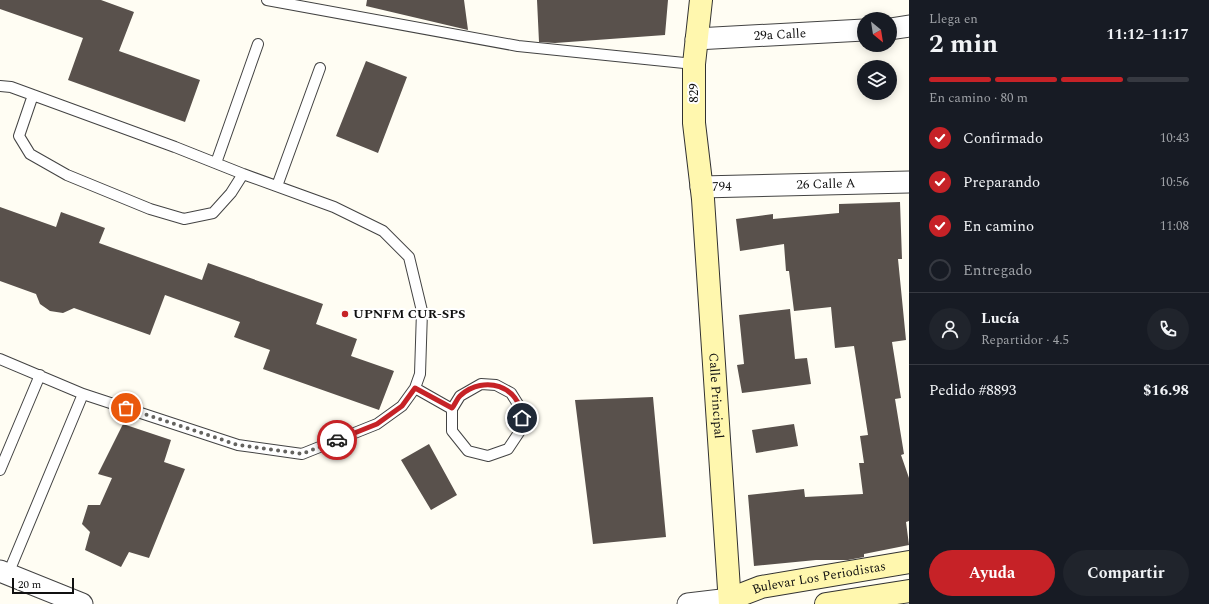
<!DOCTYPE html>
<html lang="es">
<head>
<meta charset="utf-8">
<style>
	:root { --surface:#171b24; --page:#20242c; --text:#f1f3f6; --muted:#9ea1a6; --line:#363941; --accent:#c62227 }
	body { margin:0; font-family:Spectral,serif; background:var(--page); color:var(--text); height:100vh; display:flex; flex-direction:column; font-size:15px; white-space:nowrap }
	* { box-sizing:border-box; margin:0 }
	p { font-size:13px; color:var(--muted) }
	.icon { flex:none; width:22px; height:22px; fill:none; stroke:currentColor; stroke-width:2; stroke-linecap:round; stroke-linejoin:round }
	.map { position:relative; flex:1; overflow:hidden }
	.drawer { display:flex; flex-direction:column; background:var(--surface); width:300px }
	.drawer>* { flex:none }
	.needle { width:26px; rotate:150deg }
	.tools { position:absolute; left:857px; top:12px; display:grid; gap:8px }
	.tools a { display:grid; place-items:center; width:40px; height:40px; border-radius:50%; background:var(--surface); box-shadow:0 2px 10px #0003; font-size:20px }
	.scale { position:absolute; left:12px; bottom:10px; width:62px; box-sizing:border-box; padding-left:4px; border:2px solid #101010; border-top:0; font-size:11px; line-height:14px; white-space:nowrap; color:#101010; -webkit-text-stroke:3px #fff; paint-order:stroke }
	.pin { position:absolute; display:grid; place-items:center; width:34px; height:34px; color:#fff; margin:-17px; border:2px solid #fff; border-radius:50%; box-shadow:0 1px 4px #0007 }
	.courier { position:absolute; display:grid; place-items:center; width:40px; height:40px; margin:-20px; border:3px solid #c62227; border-radius:50%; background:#fff; color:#222; box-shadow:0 1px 5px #0007 }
	.overview em { font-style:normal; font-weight:700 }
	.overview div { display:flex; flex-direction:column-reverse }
	.overview { display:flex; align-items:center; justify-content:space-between; height:68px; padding:0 20px }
	h1 { font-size:26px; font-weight:700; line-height:30px }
	.bar { display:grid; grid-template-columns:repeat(4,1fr); gap:6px 4px; align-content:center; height:48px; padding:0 20px }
	.bar i { height:5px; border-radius:3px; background:var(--line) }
	.bar .current { background:var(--accent) }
	.bar p { grid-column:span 4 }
	.line { display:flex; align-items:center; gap:10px; padding:0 20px; border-top:1px solid var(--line) }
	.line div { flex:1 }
	.round { display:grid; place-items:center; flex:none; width:42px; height:42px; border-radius:21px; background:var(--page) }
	ol { padding:0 20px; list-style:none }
	li { display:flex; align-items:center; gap:12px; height:44px }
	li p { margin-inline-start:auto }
	li .icon { padding:4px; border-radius:50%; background:var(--accent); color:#fff; stroke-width:4 }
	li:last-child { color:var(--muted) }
	li i { width:22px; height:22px; border:2px solid var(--line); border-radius:50% }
	.primary-button { display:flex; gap:8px; margin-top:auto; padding:8px 20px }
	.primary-button a { flex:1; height:46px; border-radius:24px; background:var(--accent); color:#fff; font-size:16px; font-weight:700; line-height:46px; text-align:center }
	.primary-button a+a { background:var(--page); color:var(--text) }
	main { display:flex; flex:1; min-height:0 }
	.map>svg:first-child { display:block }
</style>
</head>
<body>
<main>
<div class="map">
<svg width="909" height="604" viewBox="0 0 909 604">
	<rect width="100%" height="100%" fill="#fffdf3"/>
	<path fill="#59514c" d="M0,0H101L134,12L119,51L200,80L185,122L68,80L83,38L0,9Z
		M367,0H464L468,30L366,6Z
		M537,0H668L665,35L555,43L539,42Z
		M366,61L407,77L378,153L336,136Z
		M900,202L902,259H898L906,340L892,342L901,398L895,399L904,454L901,455L909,478V521L906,522L909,545L864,554V557L848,560H816L754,566L748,495L804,489L805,497L863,494L859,463H864L860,436L868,435L854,346L835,348L831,307L794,311L789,271H786L784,244L740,251L736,219L773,214V219L839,213V204Z
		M0,207L56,227L61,212L105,228L99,243L202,280L208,263L323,304L316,324L357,339L351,356L394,371L379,410L263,369L270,350L234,337L240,322L165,295L150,335L74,308L63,313L50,311L40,304L36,294L0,281Z
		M790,309L795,359L807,358L811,384L742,393L737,365L744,364L739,315Z
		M653,397L666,537L593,544L575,400Z
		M123,424L171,440L164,462L185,469L149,558L129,552L121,567L85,550L90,532L82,524L88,505H100L112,478L98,474Z
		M794,424L798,446L756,453L752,430Z
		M429,444L457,495L431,510L401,460Z"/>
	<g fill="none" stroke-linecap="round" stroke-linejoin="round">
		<defs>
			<path id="lane" d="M267,0L518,46L694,64
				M0,86L11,87L175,147L243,174L334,207L383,231L409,257L422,311L420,374L415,388L402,406L377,424L302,454L238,445L83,394L0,359
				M33,95L19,136L30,154L67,175L150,209L184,219L213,213L231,193L243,174
				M216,163L258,44
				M277,186L320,68
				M481,384L496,385L511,393L521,409L522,428L508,449L488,456L468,451L452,431V409L460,396Z
				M415,388L452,409
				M0,470L40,375
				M8,574L83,394"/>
			<g id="street">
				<path d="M890,29L909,26"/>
				<path id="s1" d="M696,39L864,30"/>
				<path id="s2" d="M701,187L909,182"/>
				<path d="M0,571L82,604"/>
				<path d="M688,604L730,599"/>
			</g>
			<g id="secondary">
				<path id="s3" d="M701,0L694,64V123L703,199L730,604"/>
				<path id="s4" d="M730,599L761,587L909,562"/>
				<path d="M826,604L909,591"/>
			</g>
		</defs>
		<use href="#lane" stroke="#434343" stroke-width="12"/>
		<use href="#street" stroke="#434343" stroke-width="23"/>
		<use href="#secondary" stroke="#323232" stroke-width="24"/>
		<use href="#lane" stroke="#fff" stroke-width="10"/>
		<use href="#street" stroke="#fff" stroke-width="21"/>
		<use href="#secondary" stroke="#fff7ae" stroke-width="22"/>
	</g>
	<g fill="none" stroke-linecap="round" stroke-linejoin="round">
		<path stroke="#64635f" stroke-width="4" stroke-dasharray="0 7.2" d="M126,408L238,445L289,452L302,454L337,440"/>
		<path stroke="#c62227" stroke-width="5" d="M337,440L377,424L402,406L415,388L452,408C455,405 457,398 461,395C484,375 520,385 522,418"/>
	</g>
	<circle fill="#c62227" stroke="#fff" stroke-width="1.5" cx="345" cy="314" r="4"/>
	<g text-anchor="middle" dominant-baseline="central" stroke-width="4" stroke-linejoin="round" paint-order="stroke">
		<g font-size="13" fill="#101010" stroke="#fff">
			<text stroke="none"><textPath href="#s1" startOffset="84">29a Calle</textPath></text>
			<text transform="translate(694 93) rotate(-90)">829</text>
			<text stroke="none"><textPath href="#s2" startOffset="125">26 Calle A</textPath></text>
			<text stroke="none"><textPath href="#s2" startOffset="21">794</textPath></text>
			<text stroke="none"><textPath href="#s3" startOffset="397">Calle Principal</textPath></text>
			<text stroke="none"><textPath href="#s4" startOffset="92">Bulevar Los Periodistas</textPath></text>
		</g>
		<g font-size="13" font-weight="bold" fill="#101010" stroke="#fff" text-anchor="start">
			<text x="353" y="314">UPNFM CUR-SPS</text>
		</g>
	</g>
</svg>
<div class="tools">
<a><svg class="needle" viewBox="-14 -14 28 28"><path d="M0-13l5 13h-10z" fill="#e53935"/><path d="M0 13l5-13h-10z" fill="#9ea1a6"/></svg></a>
<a><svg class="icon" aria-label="layers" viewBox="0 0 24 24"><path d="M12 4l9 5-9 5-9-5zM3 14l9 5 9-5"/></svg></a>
</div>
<div class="scale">20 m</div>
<div class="pin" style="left:126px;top:408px;background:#ea580c"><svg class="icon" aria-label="bag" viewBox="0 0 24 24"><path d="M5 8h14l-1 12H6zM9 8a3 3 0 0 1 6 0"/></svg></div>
<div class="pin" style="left:522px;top:418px;background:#1f2937"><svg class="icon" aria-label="home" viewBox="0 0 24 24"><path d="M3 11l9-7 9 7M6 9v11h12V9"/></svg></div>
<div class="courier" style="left:337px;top:440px"><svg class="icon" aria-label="car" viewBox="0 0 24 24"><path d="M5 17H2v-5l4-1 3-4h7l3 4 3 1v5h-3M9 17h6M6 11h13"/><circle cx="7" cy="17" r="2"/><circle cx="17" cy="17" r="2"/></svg></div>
</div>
<section class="drawer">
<div class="overview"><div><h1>2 min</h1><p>Llega en</p></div><em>11:12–11:17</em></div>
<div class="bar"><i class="current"></i><i class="current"></i><i class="current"></i><i></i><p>En camino · 80 m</p></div>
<ol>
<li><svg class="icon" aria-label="check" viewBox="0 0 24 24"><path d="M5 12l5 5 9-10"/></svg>Confirmado<p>10:43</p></li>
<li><svg class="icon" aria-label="check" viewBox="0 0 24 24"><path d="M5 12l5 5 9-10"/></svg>Preparando<p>10:56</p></li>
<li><svg class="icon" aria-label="check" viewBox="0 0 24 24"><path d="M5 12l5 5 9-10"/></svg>En camino<p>11:08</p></li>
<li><i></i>Entregado</li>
</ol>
<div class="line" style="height:72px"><a class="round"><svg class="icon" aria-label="person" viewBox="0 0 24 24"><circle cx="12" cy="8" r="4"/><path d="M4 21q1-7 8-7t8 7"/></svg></a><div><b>Lucía</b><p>Repartidor · 4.5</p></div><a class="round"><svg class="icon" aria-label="phone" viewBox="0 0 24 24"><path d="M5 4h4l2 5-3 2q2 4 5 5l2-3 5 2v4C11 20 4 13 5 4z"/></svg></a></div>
<div class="line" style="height:52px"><div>Pedido #8893</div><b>$16.98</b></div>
<div class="primary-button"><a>Ayuda</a><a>Compartir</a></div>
</section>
</main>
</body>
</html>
